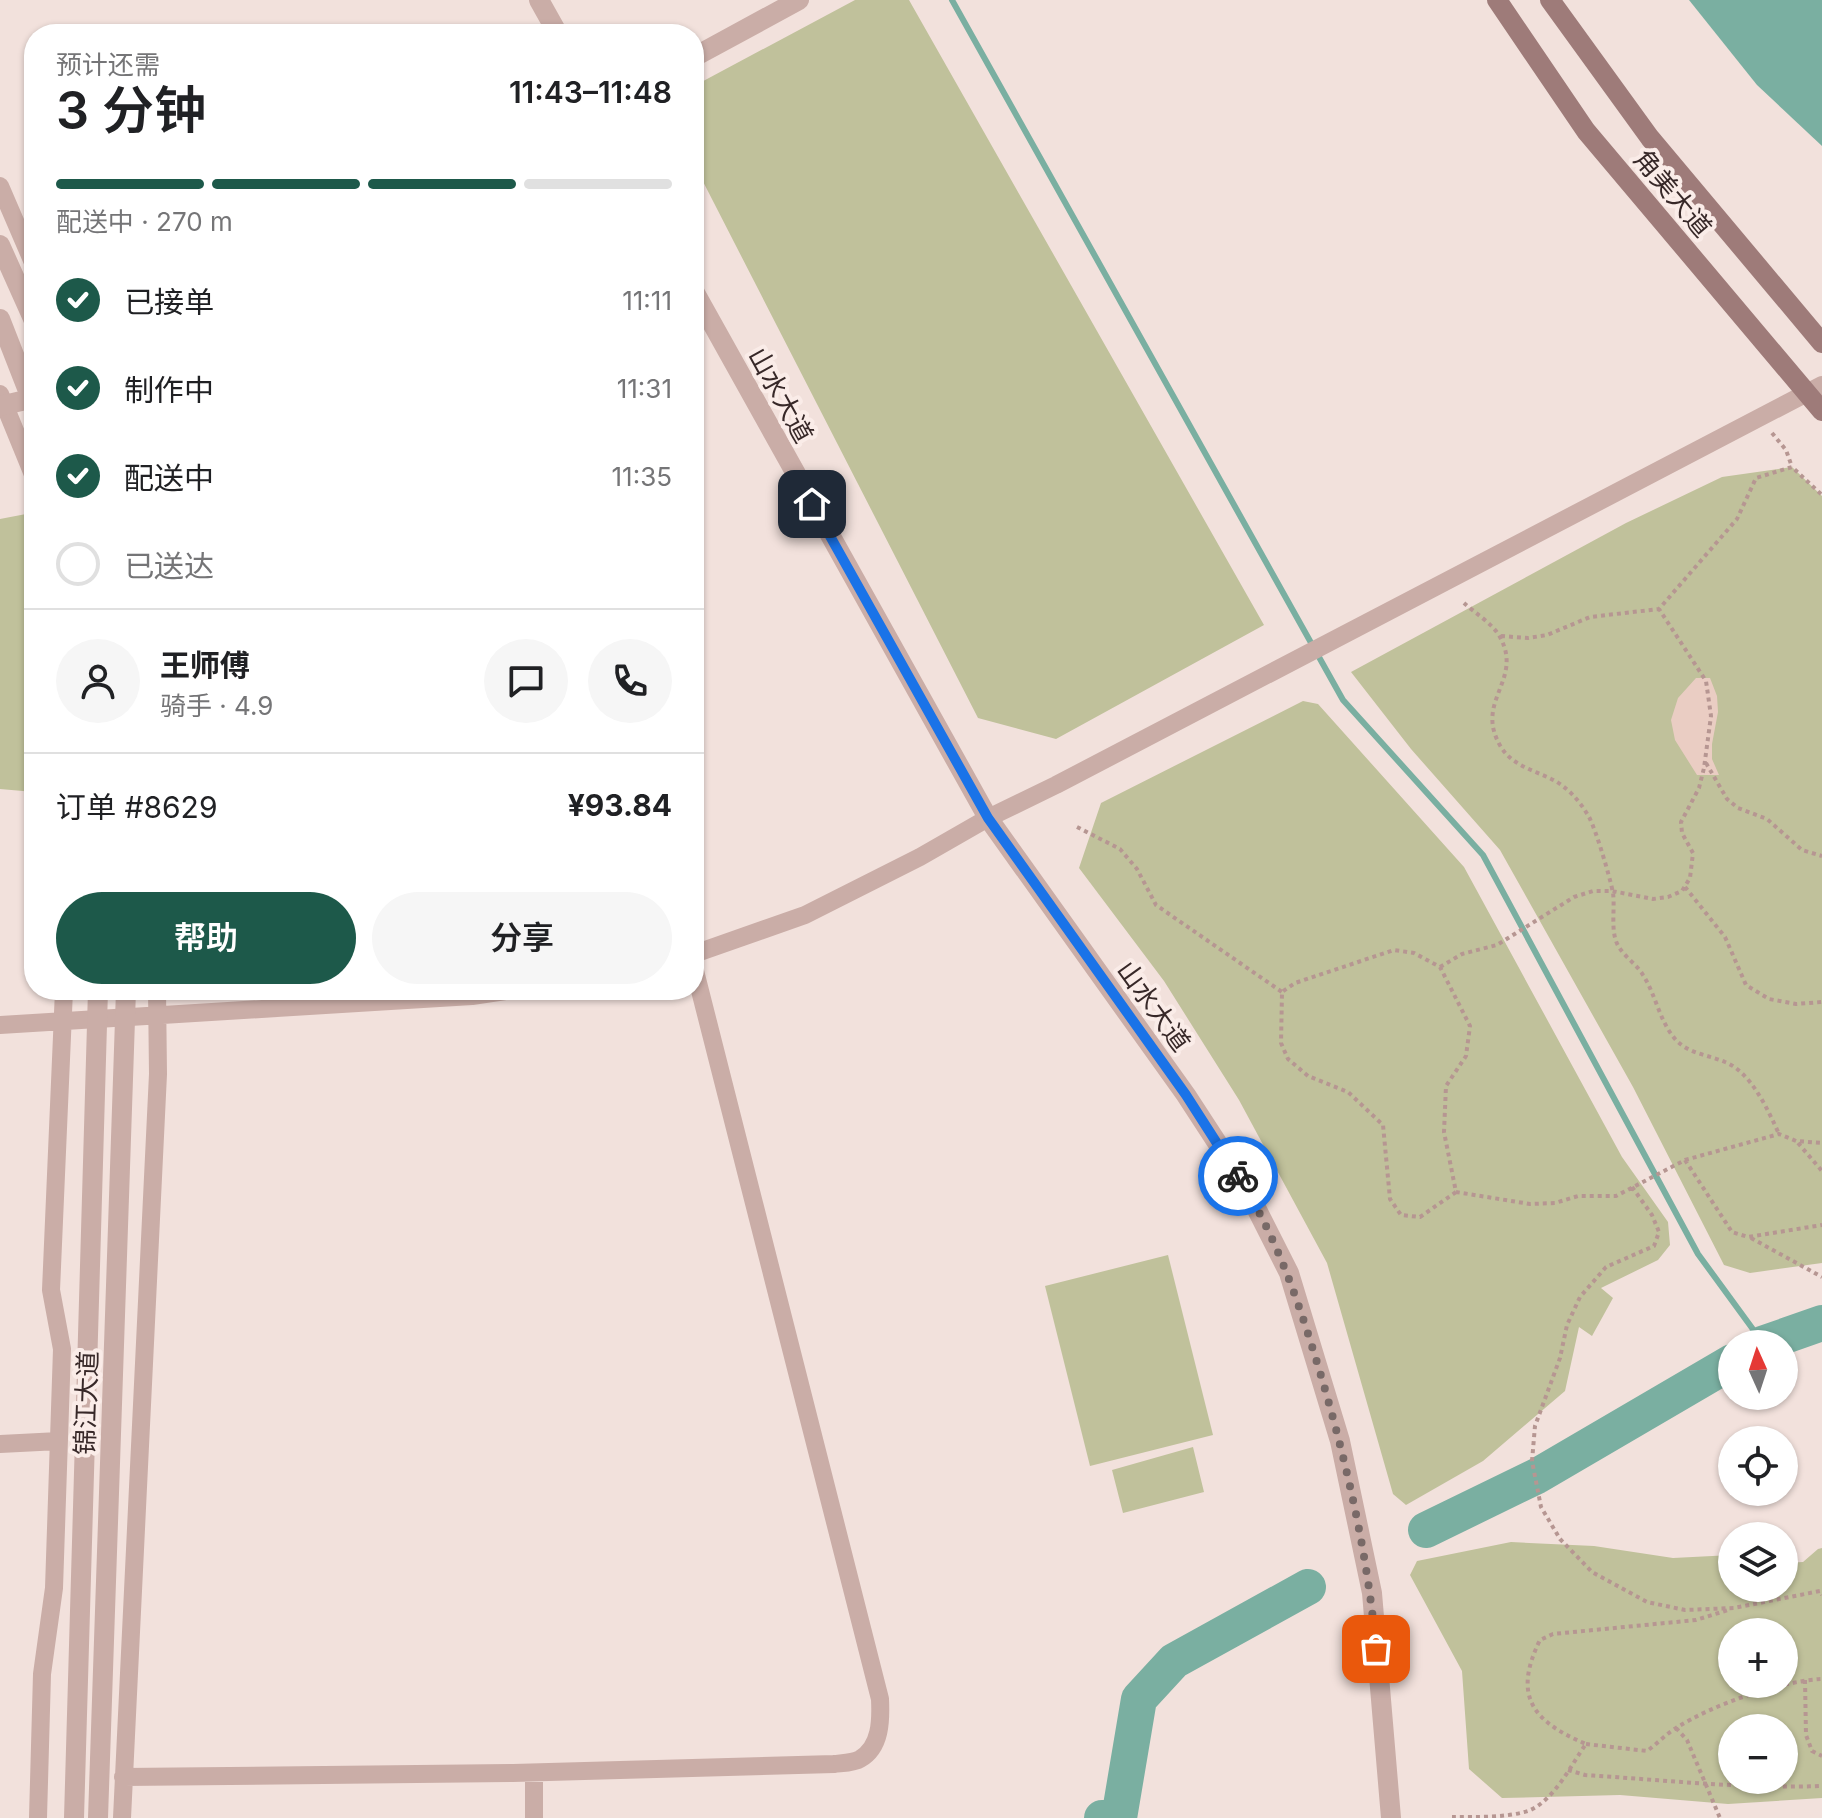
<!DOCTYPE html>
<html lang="zh">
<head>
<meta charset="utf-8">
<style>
	:root { --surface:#fff; --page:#f6f6f6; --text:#202124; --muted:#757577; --line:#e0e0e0; --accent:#1d594a }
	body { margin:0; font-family:Inter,"Noto Sans SC",sans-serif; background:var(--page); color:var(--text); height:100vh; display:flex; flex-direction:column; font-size:30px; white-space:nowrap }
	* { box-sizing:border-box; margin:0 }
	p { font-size:26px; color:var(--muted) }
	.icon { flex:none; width:44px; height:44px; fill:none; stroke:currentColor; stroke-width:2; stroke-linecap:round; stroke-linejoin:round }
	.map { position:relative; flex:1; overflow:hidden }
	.sheet { position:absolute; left:24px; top:24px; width:680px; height:976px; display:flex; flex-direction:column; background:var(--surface); border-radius:32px; box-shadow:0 2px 6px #0004 }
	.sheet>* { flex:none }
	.needle { width:52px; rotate:357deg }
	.controls { position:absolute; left:1718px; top:1330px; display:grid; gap:16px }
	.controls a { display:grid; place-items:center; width:80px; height:80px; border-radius:50%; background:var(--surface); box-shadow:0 2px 6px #0004; font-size:40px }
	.pin { position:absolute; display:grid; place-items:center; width:68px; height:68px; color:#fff; margin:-34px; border-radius:16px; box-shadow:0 4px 12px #0006 }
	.courier { position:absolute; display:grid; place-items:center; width:80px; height:80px; margin:-40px; border:6px solid #1a73e8; border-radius:50%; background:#fff; color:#222; box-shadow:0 2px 10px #0007 }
	.overview em { font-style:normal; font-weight:600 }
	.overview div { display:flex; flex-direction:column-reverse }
	.overview { display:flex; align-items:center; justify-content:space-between; height:136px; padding:0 32px }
	h1 { font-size:52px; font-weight:600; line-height:60px }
	.bar { display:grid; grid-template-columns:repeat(4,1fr); gap:12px 8px; align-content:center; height:96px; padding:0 32px }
	.bar i { height:10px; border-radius:6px; background:var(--line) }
	.bar .selected { background:var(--accent) }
	.bar p { grid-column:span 4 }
	.line { display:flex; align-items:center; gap:20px; padding:0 32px; border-top:2px solid var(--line) }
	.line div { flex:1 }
	.round { display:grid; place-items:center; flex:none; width:84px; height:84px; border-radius:42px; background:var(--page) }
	ol { padding:0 32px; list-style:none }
	li { display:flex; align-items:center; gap:24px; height:88px }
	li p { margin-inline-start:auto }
	li .icon { padding:8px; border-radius:50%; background:var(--accent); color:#fff; stroke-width:4 }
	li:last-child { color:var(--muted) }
	li i { width:44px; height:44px; border:4px solid var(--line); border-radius:50% }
	.primary-button { display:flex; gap:16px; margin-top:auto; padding:16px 32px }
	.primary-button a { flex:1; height:92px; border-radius:48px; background:var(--accent); color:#fff; font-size:32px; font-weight:600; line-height:92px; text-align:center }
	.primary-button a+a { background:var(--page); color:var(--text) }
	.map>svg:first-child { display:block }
</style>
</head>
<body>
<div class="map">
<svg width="1822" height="1818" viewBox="0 0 1822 1818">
	<rect width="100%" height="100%" fill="#f2e1dc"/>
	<path fill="#c0c19b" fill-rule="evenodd" d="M855,0H909L1264,625L1056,739L978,718L694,164V86Z
		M1792,467L1822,496V1263L1750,1273L1724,1265L1633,1087L1500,850L1411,749L1351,672L1626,523L1722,477Z
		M26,514L34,560V792L0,789V519Z
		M1303,701L1318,704L1464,867L1622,1157L1668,1222L1670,1245L1658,1260L1601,1288L1613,1298L1592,1336L1579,1327L1565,1391L1483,1461L1406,1505L1393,1494L1327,1263L1239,1100L1164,981L1079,868L1101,803Z
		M1168,1255L1213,1435L1090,1466L1045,1286Z
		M1193,1447L1204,1492L1123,1513L1112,1470Z
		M1511,1542L1594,1546L1673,1558L1732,1555V1588H1784V1563L1803,1562L1818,1549L1822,1548V1798L1728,1804L1620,1795L1502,1798L1469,1769L1462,1671L1410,1575L1417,1561ZM1784,1632V1684H1732V1632ZM1784,1728V1780H1732V1728Z"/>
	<path fill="#eacdc3" d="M1696,678H1710L1717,696L1718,712L1712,744V759L1719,775H1697L1675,740L1671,720L1678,698Z"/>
	<path fill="#7aafa1" d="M1689,0H1822V146L1757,85Z"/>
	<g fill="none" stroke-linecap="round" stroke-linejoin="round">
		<path stroke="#7aafa1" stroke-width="6" d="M952,0L1343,700L1483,855L1698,1254L1763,1343"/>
		<path stroke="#7aafa1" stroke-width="36" d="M1762,1344L1822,1323
			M1426,1530L1537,1476L1732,1362
			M1102,1818H1119L1139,1699L1174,1661L1308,1587"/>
		<path stroke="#b69692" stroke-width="4" stroke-dasharray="4 4" stroke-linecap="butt" d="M1772,433L1786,450L1792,467
			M1464,603C1475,613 1493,624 1500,637C1524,681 1473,701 1501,747C1513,767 1538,771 1557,782C1571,791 1581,803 1589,817C1596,830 1610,877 1613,893C1615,908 1611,927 1616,941C1621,955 1636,963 1643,975C1656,995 1659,1021 1676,1040C1689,1054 1709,1055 1725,1062C1751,1072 1768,1110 1779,1134
			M1501,636L1528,638L1547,635L1590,617L1659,609L1737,519L1756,478L1792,467L1822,495
			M1706,763L1727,799L1738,808L1767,819L1802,850L1822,856
			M1077,827L1120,849L1137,869L1156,905L1282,992
			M1685,887L1725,937L1746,985L1769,999L1796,1004L1822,1002
			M1440,967L1462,954L1497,945L1574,897L1593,891H1612L1653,899L1668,897L1682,891L1690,878L1693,853L1682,833L1681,822L1699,788L1704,768L1711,716L1706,681L1659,609
			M1798,1143L1822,1171
			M1685,1160L1732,1232L1748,1237L1822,1225
			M1632,1187L1652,1215L1659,1232L1654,1246L1606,1267L1580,1297L1567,1325L1560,1358L1535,1426L1532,1461L1541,1507L1560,1539L1592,1572L1647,1602L1685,1610L1734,1608L1820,1591L1822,1595
			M1456,1192L1420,1217L1401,1215L1390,1199L1383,1125L1348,1092L1308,1076L1288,1059L1281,1043L1282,992L1295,983L1394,950L1414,953L1440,967L1470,1026L1466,1056L1446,1086L1444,1132L1456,1192L1530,1204L1555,1203L1578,1196H1616L1685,1160L1779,1134L1796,1141L1822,1143
			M1751,1238L1822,1277
			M1805,1680L1806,1735L1812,1751L1822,1756
			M1676,1728L1687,1740L1720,1818
			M1586,1744L1647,1751C1657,1744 1666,1734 1676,1728C1712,1705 1780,1681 1822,1679
			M1568,1770L1585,1775C1664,1780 1743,1789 1822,1786
			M1452,1817C1476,1817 1505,1818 1528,1811C1554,1801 1571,1765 1586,1744C1531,1721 1513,1695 1540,1640L1553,1634L1696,1620L1728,1610"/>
		<path stroke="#caada7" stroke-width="18" d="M0,186L34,265
			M0,394L34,477
			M694,954L805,915L920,857L988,818L1056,785L1822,385
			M0,1025L472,996L513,990
			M0,1444L59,1441
			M534,1773V1818
			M123,1777L513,1773L834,1764C841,1763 854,1763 860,1759C881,1747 881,1720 880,1699L694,967
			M38,1818L42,1674L54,1588L62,1349L51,1290L64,990
			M122,1818L158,1074L157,990"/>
		<path stroke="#caada7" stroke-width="20" d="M539,0L558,34
			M694,57L799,0
			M0,245L34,321
			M694,291L988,818L1186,1095L1244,1184L1289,1273L1340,1441L1372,1593L1391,1818
			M0,319L34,406
			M0,406L34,398
			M74,1818L98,990
			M98,1818L126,990"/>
		<path stroke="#9e7b79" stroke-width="20" d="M1497,0L1586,131L1822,411
			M1550,0L1650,138L1822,343"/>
	</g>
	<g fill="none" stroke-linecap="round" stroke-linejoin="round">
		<path stroke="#786967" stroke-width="8" stroke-dasharray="0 14.4" d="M1238,1176C1278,1238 1301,1309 1322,1379C1348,1468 1368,1557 1376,1649"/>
		<path stroke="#1a73e8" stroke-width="10" d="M812,504L988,818L1186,1095L1238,1176"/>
	</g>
	<g text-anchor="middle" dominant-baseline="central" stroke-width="8" stroke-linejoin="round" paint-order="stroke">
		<g font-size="26" fill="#372828" stroke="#faece8">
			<text transform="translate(1673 193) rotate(50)">角美大道</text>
			<text transform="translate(781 395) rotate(61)">山水大道</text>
			<text transform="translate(1154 1006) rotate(54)">山水大道</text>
			<text transform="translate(86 1403) rotate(-88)">锦江大道</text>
		</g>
	</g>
</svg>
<div class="controls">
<a><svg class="needle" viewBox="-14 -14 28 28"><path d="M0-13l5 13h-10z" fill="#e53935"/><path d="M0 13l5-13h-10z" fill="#757577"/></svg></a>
<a><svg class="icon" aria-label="locate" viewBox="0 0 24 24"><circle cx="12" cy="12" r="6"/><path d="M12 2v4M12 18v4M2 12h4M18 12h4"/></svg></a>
<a><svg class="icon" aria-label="layers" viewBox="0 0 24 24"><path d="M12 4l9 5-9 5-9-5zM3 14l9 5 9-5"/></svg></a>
<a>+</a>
<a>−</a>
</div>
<div class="pin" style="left:1376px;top:1649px;background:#ea580c"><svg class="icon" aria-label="bag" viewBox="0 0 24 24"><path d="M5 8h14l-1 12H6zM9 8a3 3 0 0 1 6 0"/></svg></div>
<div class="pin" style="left:812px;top:504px;background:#1f2937"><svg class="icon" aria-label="home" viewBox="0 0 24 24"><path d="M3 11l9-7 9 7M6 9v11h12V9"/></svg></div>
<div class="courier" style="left:1238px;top:1176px"><svg class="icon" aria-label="bike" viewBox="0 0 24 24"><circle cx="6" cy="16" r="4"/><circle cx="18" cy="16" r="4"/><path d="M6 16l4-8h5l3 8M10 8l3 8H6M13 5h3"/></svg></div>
<section class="sheet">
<div class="overview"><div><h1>3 分钟</h1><p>预计还需</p></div><em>11:43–11:48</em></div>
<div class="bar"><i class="selected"></i><i class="selected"></i><i class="selected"></i><i></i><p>配送中 · 270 m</p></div>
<ol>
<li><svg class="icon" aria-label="check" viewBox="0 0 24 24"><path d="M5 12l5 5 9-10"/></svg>已接单<p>11:11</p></li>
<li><svg class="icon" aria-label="check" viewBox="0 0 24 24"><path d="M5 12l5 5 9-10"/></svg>制作中<p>11:31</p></li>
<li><svg class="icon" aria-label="check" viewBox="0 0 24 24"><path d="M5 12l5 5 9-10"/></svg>配送中<p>11:35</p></li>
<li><i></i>已送达</li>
</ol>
<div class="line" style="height:144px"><a class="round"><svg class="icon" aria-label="person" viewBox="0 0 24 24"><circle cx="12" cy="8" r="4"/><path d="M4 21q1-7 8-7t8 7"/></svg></a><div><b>王师傅</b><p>骑手 · 4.9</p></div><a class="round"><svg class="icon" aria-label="chat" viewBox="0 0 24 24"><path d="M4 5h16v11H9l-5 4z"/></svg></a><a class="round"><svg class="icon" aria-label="phone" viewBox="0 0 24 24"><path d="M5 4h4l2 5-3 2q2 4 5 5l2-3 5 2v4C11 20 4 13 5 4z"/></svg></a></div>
<div class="line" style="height:104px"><div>订单 #8629</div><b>¥93.84</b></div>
<div class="primary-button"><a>帮助</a><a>分享</a></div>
</section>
</div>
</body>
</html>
